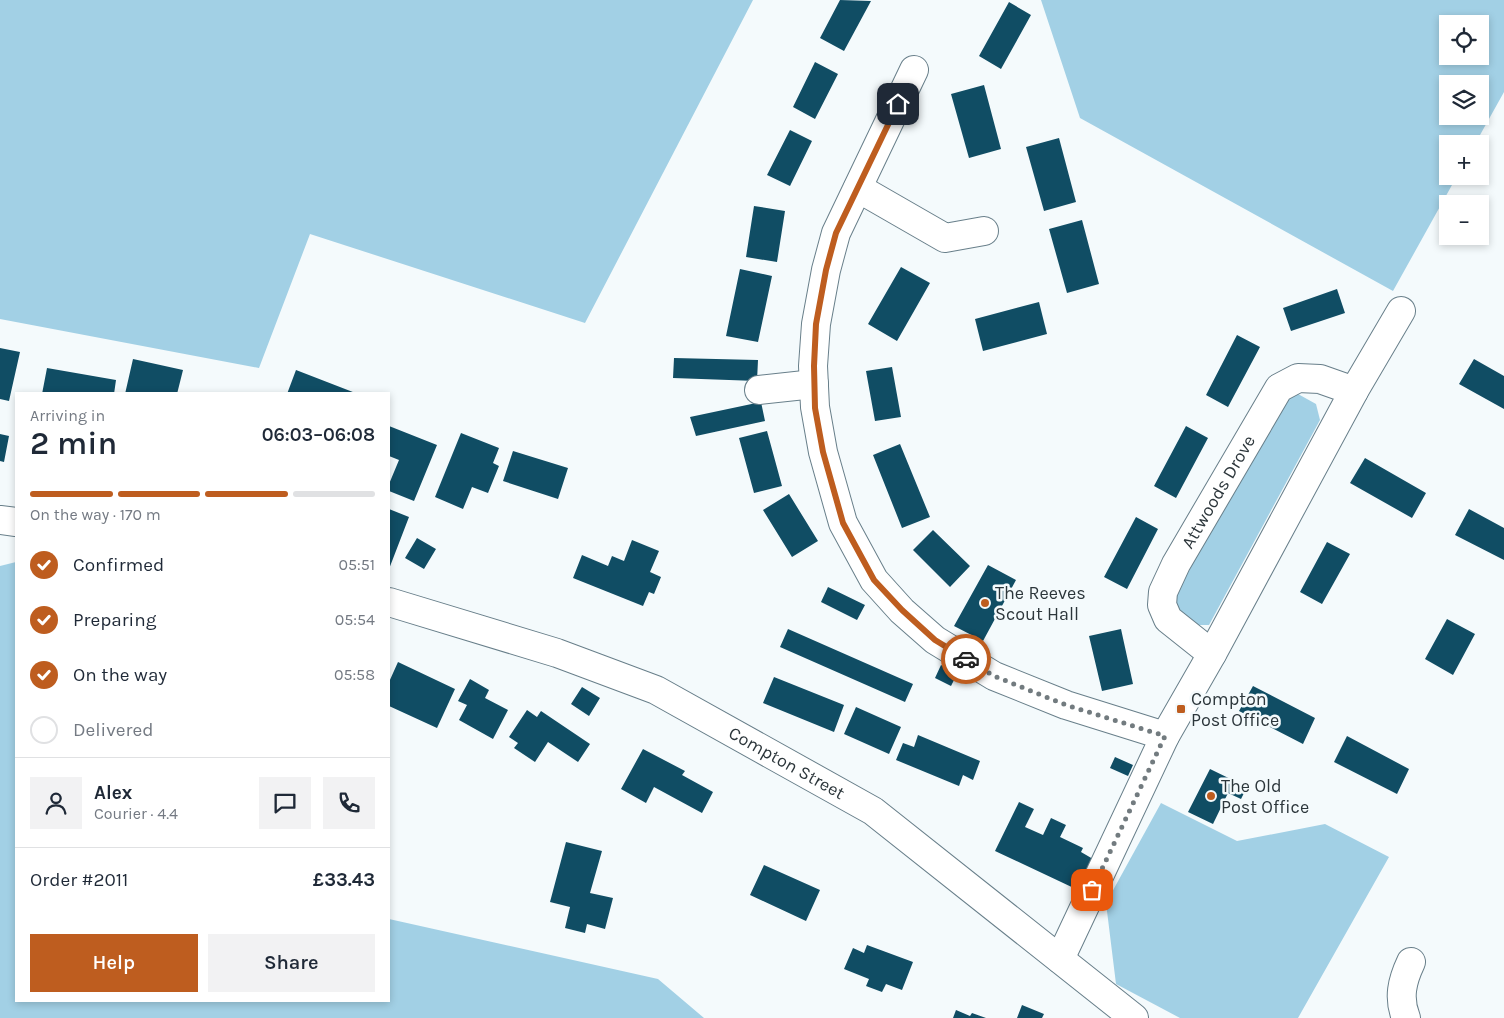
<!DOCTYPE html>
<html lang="en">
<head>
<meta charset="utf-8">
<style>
	:root { --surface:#fff; --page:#f2f2f3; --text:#1f2937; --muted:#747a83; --line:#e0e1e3; --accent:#be5d1f }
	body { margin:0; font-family:Karla,sans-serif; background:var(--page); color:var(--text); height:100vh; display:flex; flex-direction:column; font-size:19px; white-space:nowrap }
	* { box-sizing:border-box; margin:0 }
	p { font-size:16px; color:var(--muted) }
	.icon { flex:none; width:28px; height:28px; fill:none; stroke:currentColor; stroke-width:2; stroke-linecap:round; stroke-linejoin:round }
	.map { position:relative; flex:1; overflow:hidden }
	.drawer { position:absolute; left:15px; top:392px; width:375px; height:610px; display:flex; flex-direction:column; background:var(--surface); border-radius:0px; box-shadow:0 2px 8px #0003 }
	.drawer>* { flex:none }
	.buttons { position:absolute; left:1439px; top:15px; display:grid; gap:10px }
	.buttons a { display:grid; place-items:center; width:50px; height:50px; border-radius:0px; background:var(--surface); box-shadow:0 2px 8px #0003; font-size:25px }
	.pin { position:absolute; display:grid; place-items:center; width:42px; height:42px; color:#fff; margin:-21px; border-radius:10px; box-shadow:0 2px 8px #0006 }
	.courier { position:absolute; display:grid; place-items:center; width:50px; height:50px; margin:-25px; border:4px solid #be5d1f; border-radius:50%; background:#fff; color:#222; box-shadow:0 1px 6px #0007 }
	.headline em { font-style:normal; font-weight:600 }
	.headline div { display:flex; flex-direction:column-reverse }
	.headline { display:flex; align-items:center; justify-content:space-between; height:85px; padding:0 15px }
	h1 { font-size:32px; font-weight:600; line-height:38px }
	.bar { display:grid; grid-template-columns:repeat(4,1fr); gap:8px 5px; align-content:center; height:60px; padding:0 15px }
	.bar i { height:6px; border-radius:4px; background:var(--line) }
	.bar .selected { background:var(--accent) }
	.bar p { grid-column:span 4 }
	.line { display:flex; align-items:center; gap:12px; padding:0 15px; border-top:1px solid var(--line) }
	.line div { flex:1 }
	.round { display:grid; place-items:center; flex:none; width:52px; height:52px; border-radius:0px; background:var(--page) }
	ol { padding:0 15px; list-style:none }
	li { display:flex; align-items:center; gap:15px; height:55px }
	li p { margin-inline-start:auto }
	li .icon { padding:5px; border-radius:50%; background:var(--accent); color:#fff; stroke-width:4 }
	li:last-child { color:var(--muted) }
	li i { width:28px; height:28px; border:2px solid var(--line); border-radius:50% }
	.cta { display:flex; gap:10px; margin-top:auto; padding:10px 15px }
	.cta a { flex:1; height:58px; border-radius:0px; background:var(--accent); color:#fff; font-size:20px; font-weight:600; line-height:58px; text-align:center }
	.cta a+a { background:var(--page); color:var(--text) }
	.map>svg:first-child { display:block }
</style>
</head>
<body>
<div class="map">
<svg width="1504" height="1018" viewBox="0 0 1504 1018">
	<rect width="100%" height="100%" fill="#f4fafc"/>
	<path fill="#a2d0e5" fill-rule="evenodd" d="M0,0H753L585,323L310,234L259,368L0,319Z
		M1041,0H1504V92L1475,144H1448V176H1457L1393,291L1080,118ZM1448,24H1480V56H1448ZM1448,84H1480V116H1448Z
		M1298,394L1316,404L1320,420L1209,625H1195L1183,620L1174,598L1283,399Z
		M16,562V1001H389V919L658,979L704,1018H0V566Z
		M1161,803L1237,841L1325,824L1389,857L1298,1018H1180L1116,984L1106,903Z"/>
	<path fill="#104d64" d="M840,0L871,1L844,51L820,38Z
		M1009,2L1031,15L1001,69L979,56Z
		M815,62L838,74L815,119L793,107Z
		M984,85L1001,149L969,158L951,94Z
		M790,130L812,141L790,186L767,175Z
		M1059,138L1076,202L1044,211L1026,147Z
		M754,206L785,211L777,262L746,257Z
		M1082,220L1099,284L1067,293L1049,229Z
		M901,267L930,283L897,341L868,324Z
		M740,269L772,276L758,342L726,336Z
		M1337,289L1345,313L1291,331L1283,308Z
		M1039,302L1047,334L983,351L975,319Z
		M1237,335L1260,347L1228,407L1206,395Z
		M0,348L20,352L9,401L0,399Z
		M674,358L758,360L757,381L673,378Z
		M133,359L183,370L177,394H125Z
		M1474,359L1504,376V409L1459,384Z
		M892,367L901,417L875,421L866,371Z
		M47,368L116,380L114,394H42Z
		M296,370L358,394H287Z
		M761,402L765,421L696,436L690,417Z
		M389,426L437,445L414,501L389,491V484L399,460L389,456Z
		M1186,426L1208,438L1176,498L1154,486Z
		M767,431L782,486L754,493L739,438Z
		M461,433L499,448L493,463L499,466L488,493L472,487L463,509L435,497Z
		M0,434L9,436L4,462L0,461Z
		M900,444L930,517L902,528L873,455Z
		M513,451L568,468L558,499L503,481Z
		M1365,458L1426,493L1412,518L1350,483Z
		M789,494L818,541L792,557L763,510Z
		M389,509L409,517L389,569Z
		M1469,509L1504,528V560L1455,535Z
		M1136,517L1158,529L1127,589L1104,577Z
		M933,530L970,566L950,587L913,550Z
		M417,538L436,549L424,569L405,558Z
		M632,540L659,551L650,572L661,577L654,594L649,592L643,606L573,578L582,555L608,566L612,556L624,561Z
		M1327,542L1350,554L1322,604L1300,592Z
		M988,565L1016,580L983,641L954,626Z
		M828,587L865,605L857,620L821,602Z
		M1447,619L1475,634L1453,675L1425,659Z
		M788,629L913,684L905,702L780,647Z
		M1121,629L1133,684L1102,691L1089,636Z
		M398,662L455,689L437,728L389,706V682Z
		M941,665L957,674L951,686L935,678Z
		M774,677L844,705L834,732L763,703Z
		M470,679L489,690L485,698L508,710L493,739L459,720L467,705L458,701Z
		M1253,686L1315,718L1303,744L1239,711Z
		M582,687L600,698L589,716L571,704Z
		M856,707L901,727L889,754L844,734Z
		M527,710L537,717L541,711L590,744L578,762L548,742L535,762L514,748L518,743L509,737Z
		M918,735L980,761L973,780L963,775L959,786L896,760L903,743L914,747Z
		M1347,736L1409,769L1397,794L1334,762Z
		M643,749L685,771L682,775L713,792L702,813L654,787L646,803L621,789Z
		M1115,757L1133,765L1128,776L1110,768Z
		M1210,769L1247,787L1241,799L1228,793L1213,824L1188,812Z
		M1019,802L1034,809L1025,827L1043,835L1051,818L1066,825L1060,837L1083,848L1081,852L1093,859L1078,890L995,851Z
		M566,842L602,851L590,893L613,898L605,929L587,924L585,933L565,928L570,907L550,902Z
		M764,865L820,890L806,921L750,895Z
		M867,945L913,962L902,990L886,984L882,992L866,986L869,979L844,969L853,948L864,953Z
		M1022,1005L1044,1014L1042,1018H1017Z
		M956,1010L970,1016L972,1013L986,1018H953Z"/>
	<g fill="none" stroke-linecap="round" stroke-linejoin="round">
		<defs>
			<g id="minor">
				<path d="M914,70L836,233L826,270L816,324L813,366L815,407L823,452L843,523L874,580L902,611L935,640L994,676L1066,705L1165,736"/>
				<path d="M858,188L945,238L984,231"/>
				<path d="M759,390L814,384"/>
				<path d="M0,520L16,522"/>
				<path id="s1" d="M389,602L557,653L656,690L873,811L1134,1018"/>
				<path id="s2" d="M1212,654L1168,619L1162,605L1163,592L1176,564L1279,388L1298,378L1320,379L1354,391"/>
				<path d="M1060,959L1165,736L1212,654L1354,391L1401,311"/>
				<path d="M1406,1018C1398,998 1402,981 1411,962"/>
			</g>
		</defs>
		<use href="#minor" stroke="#687f8a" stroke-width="30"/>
		<use href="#minor" stroke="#fff" stroke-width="28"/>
	</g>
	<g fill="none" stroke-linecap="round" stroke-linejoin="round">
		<path stroke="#727b7f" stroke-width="5" stroke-dasharray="0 9" d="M966,659L994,676L1066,705L1165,736L1092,890"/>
		<path stroke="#be5d1f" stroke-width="6" d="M898,104L836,233L826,270L816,324L814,366L815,408L823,452L843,523L874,580L902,610L935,640L966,659"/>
	</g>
	<g fill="#be5d1f" stroke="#f4fafc" stroke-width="2">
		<circle cx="985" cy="603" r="5"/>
		<rect x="1176" y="704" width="10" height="10" rx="2.5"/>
		<circle cx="1211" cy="796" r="5"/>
	</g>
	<g text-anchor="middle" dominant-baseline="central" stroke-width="5" stroke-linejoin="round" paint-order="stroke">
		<g font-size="18" fill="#2c363b" stroke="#f4fafc">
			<text stroke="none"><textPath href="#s2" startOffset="199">Attwoods Drove</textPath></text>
			<text stroke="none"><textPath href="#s1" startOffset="431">Compton Street</textPath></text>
		</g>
		<g font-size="18" fill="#2c363b" stroke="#f4fafc" text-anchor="start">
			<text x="995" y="593">The Reeves<tspan x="995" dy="21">Scout Hall</tspan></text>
			<text x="1191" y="699">Compton<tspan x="1191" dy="21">Post Office</tspan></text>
			<text x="1221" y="786">The Old<tspan x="1221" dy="21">Post Office</tspan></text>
		</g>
	</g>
</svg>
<div class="buttons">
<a><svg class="icon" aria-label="locate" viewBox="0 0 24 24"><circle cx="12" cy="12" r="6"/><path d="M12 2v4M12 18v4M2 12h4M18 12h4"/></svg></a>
<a><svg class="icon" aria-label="layers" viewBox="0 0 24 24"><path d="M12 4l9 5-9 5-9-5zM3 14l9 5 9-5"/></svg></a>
<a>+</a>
<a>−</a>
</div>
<div class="pin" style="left:1092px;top:890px;background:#ea580c"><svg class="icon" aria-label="bag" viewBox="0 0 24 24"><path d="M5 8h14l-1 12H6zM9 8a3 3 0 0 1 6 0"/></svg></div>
<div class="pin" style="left:898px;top:104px;background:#1f2937"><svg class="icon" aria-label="home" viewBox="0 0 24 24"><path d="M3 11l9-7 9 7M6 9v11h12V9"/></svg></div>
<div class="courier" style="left:966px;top:659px"><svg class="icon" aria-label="car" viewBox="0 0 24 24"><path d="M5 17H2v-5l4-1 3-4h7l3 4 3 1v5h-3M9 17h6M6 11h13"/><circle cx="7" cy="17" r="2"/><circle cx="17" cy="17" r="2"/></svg></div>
<section class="drawer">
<div class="headline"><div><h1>2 min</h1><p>Arriving in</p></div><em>06:03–06:08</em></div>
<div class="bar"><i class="selected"></i><i class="selected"></i><i class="selected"></i><i></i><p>On the way · 170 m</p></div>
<ol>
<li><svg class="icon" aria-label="check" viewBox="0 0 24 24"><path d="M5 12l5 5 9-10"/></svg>Confirmed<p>05:51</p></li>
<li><svg class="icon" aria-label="check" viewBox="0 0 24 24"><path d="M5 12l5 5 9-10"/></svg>Preparing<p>05:54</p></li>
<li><svg class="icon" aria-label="check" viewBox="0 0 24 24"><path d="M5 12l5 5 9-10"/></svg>On the way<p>05:58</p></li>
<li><i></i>Delivered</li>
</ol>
<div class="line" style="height:90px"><a class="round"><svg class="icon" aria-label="person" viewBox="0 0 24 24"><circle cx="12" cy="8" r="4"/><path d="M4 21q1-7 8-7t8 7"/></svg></a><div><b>Alex</b><p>Courier · 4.4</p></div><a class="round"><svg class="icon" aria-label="chat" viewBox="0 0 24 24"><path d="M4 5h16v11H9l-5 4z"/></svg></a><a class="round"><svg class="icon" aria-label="phone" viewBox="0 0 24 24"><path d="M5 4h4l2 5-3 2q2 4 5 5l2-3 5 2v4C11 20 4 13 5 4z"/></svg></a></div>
<div class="line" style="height:65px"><div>Order #2011</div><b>£33.43</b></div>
<div class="cta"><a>Help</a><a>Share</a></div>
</section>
</div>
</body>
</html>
